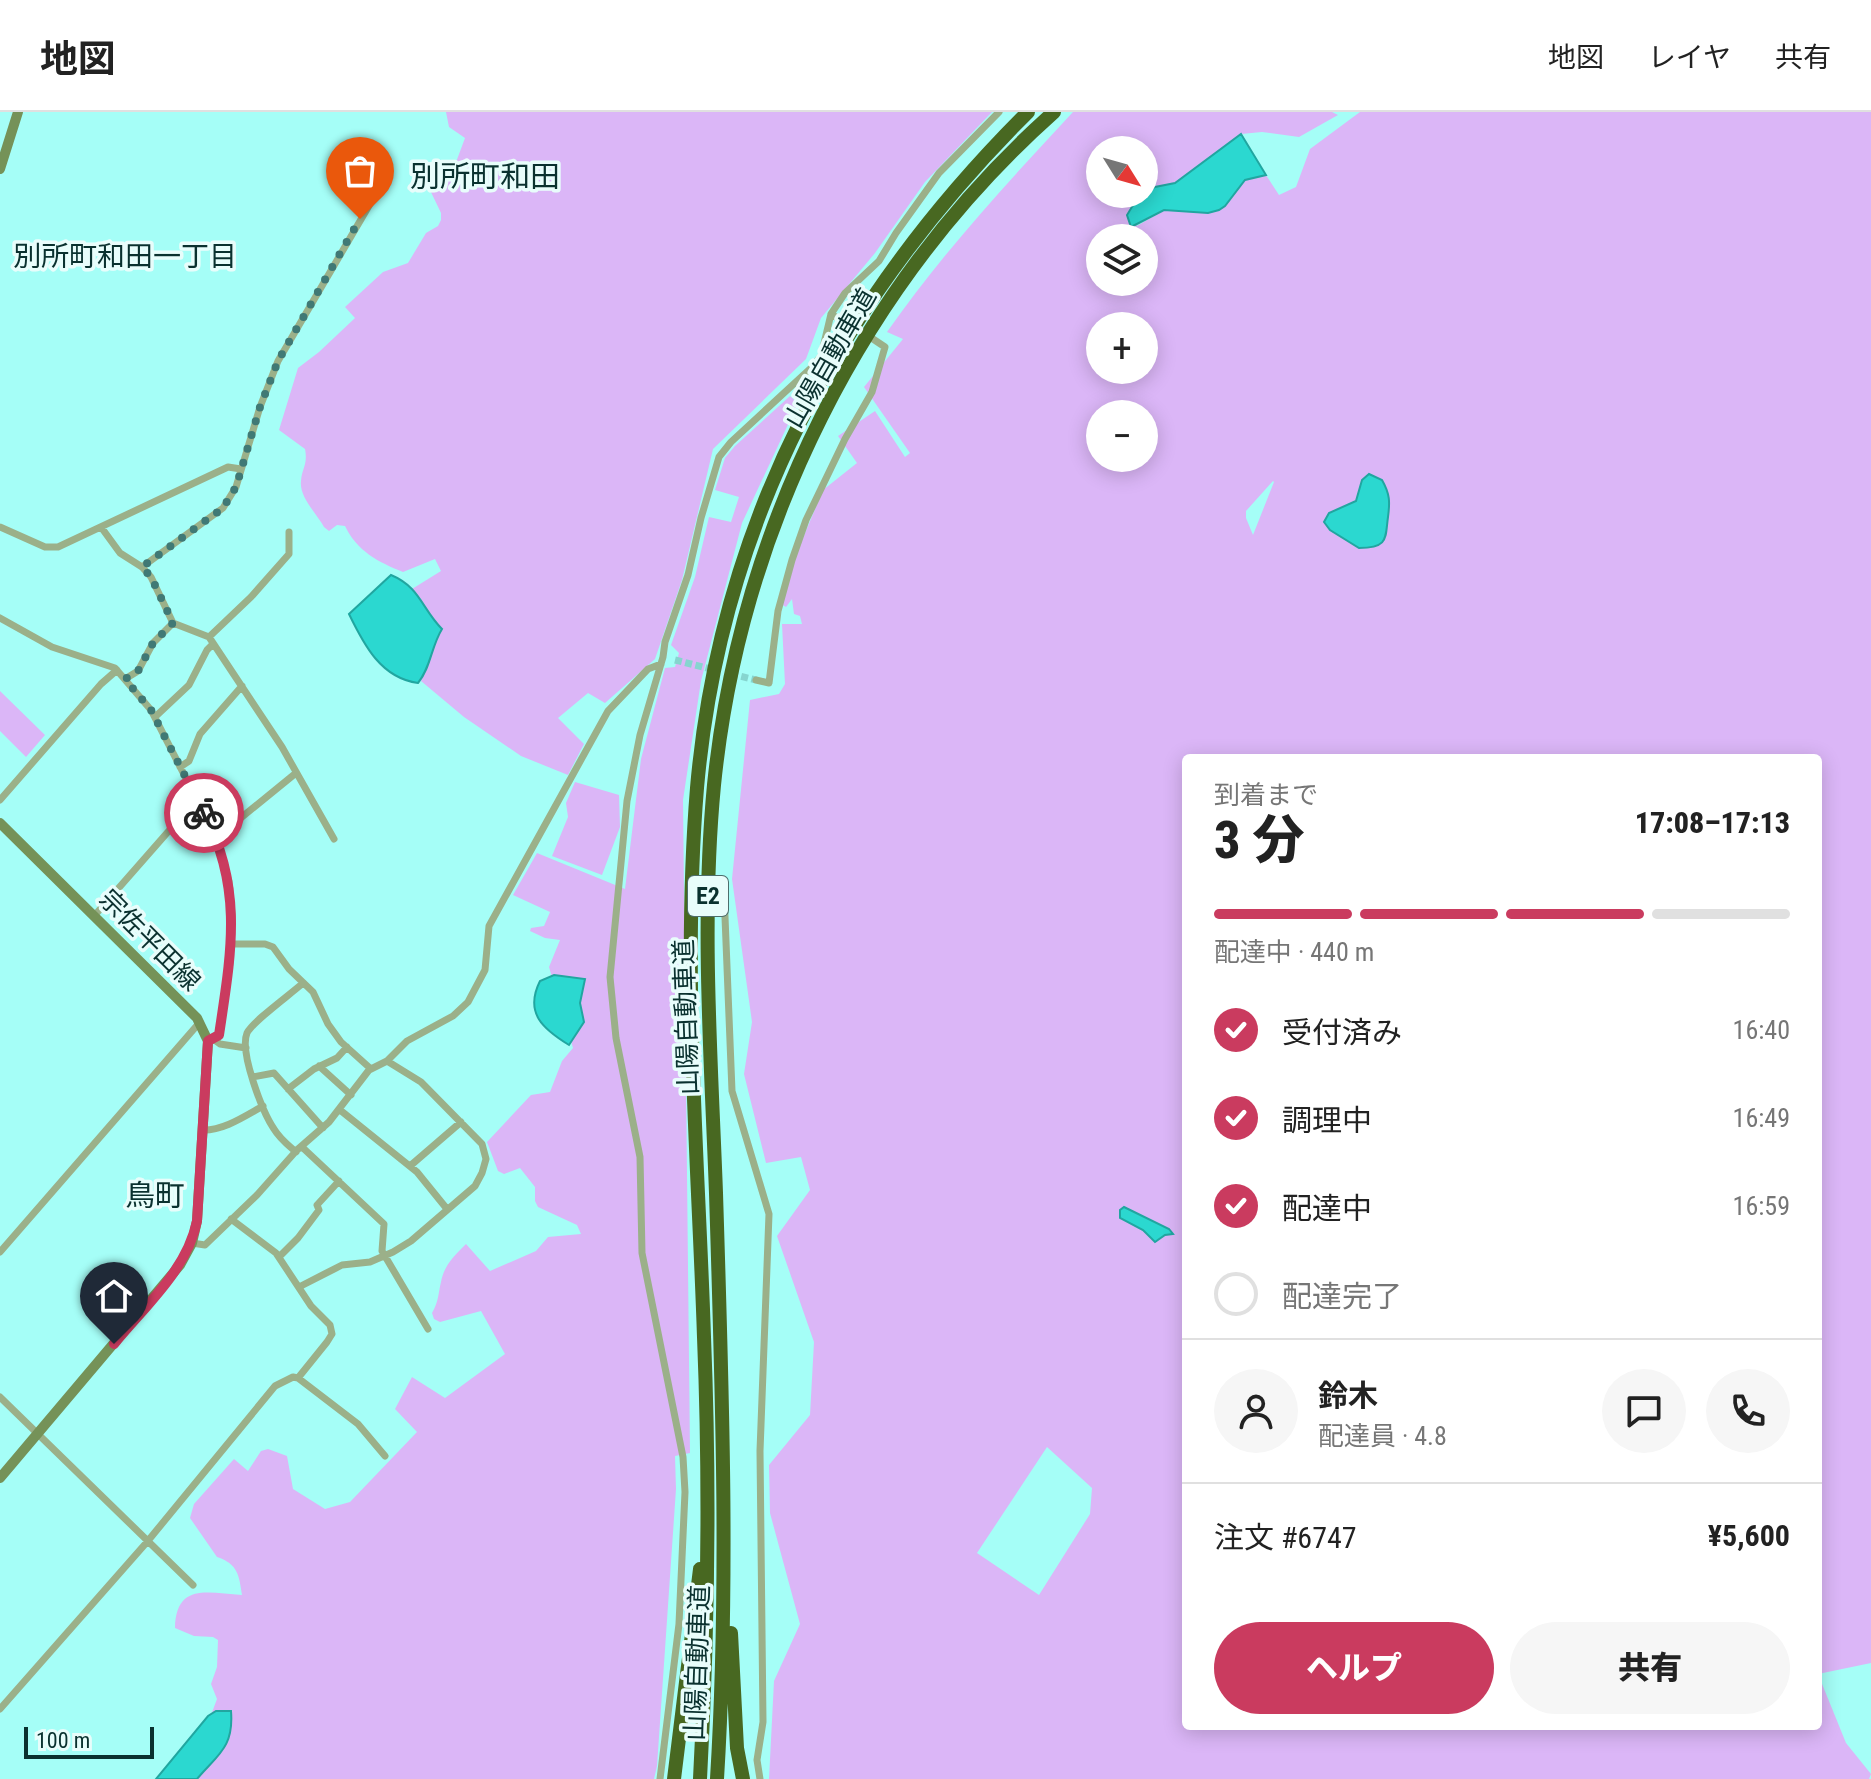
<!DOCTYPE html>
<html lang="ja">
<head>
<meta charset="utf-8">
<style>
	:root { --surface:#fff; --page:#f6f6f6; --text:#222; --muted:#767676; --line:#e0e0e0; --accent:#ca3b5f }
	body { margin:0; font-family:"Roboto Condensed","Noto Sans JP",sans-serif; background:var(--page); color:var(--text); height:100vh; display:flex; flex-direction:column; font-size:30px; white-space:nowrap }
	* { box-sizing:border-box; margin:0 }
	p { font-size:26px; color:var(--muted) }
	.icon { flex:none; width:44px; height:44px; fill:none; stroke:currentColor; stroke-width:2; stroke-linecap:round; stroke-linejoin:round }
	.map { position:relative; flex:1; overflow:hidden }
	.side { position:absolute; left:1182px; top:642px; width:640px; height:976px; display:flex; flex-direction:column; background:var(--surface); border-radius:8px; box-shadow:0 4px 20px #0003 }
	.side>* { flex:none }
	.needle { width:52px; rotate:127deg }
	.buttons { position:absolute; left:1086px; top:24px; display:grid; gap:16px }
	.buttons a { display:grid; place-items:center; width:72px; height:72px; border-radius:50%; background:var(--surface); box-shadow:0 4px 20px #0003; font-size:40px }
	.scale { position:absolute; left:24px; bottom:20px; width:130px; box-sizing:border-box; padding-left:8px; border:4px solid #0a312f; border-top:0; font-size:22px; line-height:28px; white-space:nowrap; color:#0a312f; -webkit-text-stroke:6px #e8fdfb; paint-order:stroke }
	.pin { position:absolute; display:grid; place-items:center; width:68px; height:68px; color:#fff; margin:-82px -34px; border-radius:50% 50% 50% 0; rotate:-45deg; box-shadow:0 0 8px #0007 }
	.pin .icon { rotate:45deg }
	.courier { position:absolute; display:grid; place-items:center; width:80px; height:80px; margin:-40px; border:6px solid #ca3b5f; border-radius:50%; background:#fff; color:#222; box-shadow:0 2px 10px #0007 }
	.overview em { font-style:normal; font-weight:800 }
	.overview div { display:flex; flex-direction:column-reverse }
	.overview { display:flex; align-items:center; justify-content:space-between; height:136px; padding:0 32px }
	h1 { font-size:52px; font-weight:800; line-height:60px }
	.bar { display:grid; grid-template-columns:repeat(4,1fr); gap:12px 8px; align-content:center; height:96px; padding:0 32px }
	.bar i { height:10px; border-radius:6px; background:var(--line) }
	.bar .on { background:var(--accent) }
	.bar p { grid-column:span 4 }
	.line { display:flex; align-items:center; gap:20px; padding:0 32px; border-top:2px solid var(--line) }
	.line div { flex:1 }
	.round { display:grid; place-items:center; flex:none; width:84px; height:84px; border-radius:42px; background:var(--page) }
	ol { padding:0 32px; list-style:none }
	li { display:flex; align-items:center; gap:24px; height:88px }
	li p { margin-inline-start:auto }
	li .icon { padding:8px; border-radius:50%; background:var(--accent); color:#fff; stroke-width:4 }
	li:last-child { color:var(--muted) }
	li i { width:44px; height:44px; border:4px solid var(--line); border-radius:50% }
	.primary-button { display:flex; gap:16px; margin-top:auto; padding:16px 32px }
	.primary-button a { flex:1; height:92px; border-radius:48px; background:var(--accent); color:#fff; font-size:32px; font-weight:800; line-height:92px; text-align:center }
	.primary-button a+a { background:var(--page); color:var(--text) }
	header { display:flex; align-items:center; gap:48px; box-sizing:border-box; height:112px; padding:0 40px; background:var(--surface); border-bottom:2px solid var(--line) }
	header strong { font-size:38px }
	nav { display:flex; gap:44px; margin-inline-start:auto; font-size:28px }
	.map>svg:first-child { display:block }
</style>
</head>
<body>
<header>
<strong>地図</strong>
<nav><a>地図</a><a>レイヤ</a><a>共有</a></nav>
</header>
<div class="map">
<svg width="1871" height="1667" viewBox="0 0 1871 1667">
	<rect width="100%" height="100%" fill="#a5fef7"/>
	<path fill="#dbb6f7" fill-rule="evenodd" d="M446,0H992L925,70L875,141L821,206L806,247L713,337L682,468L655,547L605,591L588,581L558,606L584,632L568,663L521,644L464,605L421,569C436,540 437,499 412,477L441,459L435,447L403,460C378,450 357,439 345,414L337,413L329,419L324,415C317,402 299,385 301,369C302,356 308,353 305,337L279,318L298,256L319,240L355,206L345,195L383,160L408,151L426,121L438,114L441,108V101L430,78L440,60L452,61L465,26L449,15Z
		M1073,0H1332L1338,3L1299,25L1262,20L1241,22L1175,71L1155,75L1144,81V38H1100V82H1143L1138,85L1137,114L1164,98L1208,101L1225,94L1245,68L1266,63L1279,83L1296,75L1310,37L1360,0H1871V1551L1818,1562L1846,1631L1871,1662L1869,1667H769L774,1569L800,1512L770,1401L769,1353L810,1303L814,1230L777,1124L810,1078L801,1045L766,1051L744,962L752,910L732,767L750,588L779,582L785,572L782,512H802L800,504L794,502L792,487L786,495L781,492L793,450L823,378L857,351L838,324L875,299L905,345L910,341L864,275L903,227L887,220C943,140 1007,71 1073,0ZM1100,126H1144V170H1100ZM1100,214H1144V258H1100ZM1100,302H1144V346H1100ZM1273,369L1274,370L1253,423L1246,406V399ZM1186,646H1818V1614H1186V1409L1184,1398L1186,1400ZM1047,1335L1092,1376L1090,1402L1039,1483L977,1441Z
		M790,284L798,291L742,411L701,569L683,688L690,1341L675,1344L676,1377L657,1654L654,1667H187L217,1587L211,1572L217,1555L218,1528L213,1525L194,1524L175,1516C176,1469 211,1482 242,1483C239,1463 238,1452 217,1445L190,1406L194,1392L234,1347L248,1359L261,1339L268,1337L287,1344L293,1377L325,1397L350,1390L417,1320L395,1297L412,1265L445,1286L505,1242L481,1199L440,1210L434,1207L432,1201C439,1189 438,1182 441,1170C444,1153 455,1143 466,1132L490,1159L536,1139L548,1125L581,1122L577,1113L538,1095L535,1089V1075L520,1056L504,1062L498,1059L487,1030L531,983L550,980L562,949L573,936L549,855L560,828L545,826L530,819L531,816L544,814L550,800L513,783L537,741L625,777L641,647L665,556L675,555L679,541L671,533L695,465L709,405L731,410L739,385L715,378L725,346L735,334Z
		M0,579L45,623L26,645L0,619Z
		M575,670L619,683L620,715L602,763L552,744L568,705L566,691Z"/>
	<path fill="#2bd8d0" stroke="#21a6a0" stroke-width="2" d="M1241,22L1266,63L1245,68L1225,94L1219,98L1208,101L1164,98L1131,115L1127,103L1138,85L1155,75L1175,71Z
		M1369,362L1382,368C1390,382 1390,390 1388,405C1385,426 1389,436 1359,436L1330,418L1324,410L1329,401L1356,389L1362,368Z
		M391,463C420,475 422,497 442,517C431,535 431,555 418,571C381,566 364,533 349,502Z
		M554,863L585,867L580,891L584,910L569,933C543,917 524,901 540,869Z
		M1124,1095L1169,1117L1173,1122L1165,1123L1155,1130L1143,1118L1120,1106V1098Z
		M216,1599H231C234,1636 217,1643 197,1667H156L208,1604Z"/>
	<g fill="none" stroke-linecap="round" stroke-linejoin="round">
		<path stroke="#86d5cf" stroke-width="7" stroke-dasharray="7 3.5" stroke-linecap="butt" d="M675,548L715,558
			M731,562L756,568"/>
		<path stroke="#9bb089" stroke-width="7" d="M831,202L844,210
			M0,415L45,435H58L228,355L241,357
			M101,415L120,441L142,455L151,465L173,511L209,525L282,635L334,727
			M142,455L223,396L236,375L260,295L278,249L387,63
			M0,506L52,535L115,556L151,598L211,715L229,769L232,802L230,851L219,923L208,929
			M209,525L251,485L289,442V420
			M125,567L138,559L153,531L173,511
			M756,568L769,571L778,499L792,448L806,408L845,327L872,280L885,235L873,227
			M155,605L189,573L207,538L213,532
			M180,655L189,649L200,622L242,574
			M0,688L101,572L117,558
			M215,727L296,661
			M724,780L732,979L769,1102L760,1339L763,1610L757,1648L760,1667
			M95,803L188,697
			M231,832H265L273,835L289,857L313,880L328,912L341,930L371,957
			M213,927L220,932L246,936
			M319,954L351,983
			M253,965L274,961L323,1016
			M288,977L314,957L337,946L347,935
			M340,998L417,1060L447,1097
			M202,1018C223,1019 245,1004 263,994
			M302,1035L384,1112L382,1139L428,1217
			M296,1040C288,1033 280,1027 274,1017C263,1001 239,940 247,921C253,909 291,882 303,871
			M410,1054L461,1010
			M231,1107L276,1141L311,1194L330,1213L332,1222L327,1230L298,1266
			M192,1131L205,1133L257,1083L297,1038L329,1010L369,958L387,949L407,929L453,904L468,890L485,858L489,814L608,599L648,557L661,552
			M0,1140L200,910
			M279,1145L298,1126L319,1098L317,1093L339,1069
			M299,1175L342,1153L370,1150L393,1140L411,1129L475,1074L482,1061L486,1047L482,1032L421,970L387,949
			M0,1285L193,1473
			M0,1597L147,1430L275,1274L293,1265L298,1266L358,1312L385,1344
			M660,1667L679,1512L685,1380L683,1345L642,1141L640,1045L616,926L610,865L627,689L640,623L663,545L665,530L688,463L701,406L719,345L731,330L811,256L821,244L831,202L845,181L879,149L896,121L939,61L999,0"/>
		<path stroke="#759258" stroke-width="10" d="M0,57L18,0
			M0,711L197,906L208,929L197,1109L192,1131L180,1153L0,1366"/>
		<path stroke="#486821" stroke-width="14" d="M731,1521L737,1636L743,1667
			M674,1667L700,1457
			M700,1667C708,1520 710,1372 704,1225C698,1042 682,859 697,676C720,411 841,186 1028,0
			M717,1667C729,1472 722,1276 716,1081C711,945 701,809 714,673C740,417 861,172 1054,0"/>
	</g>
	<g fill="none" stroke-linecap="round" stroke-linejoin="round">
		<path stroke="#407975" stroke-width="8" stroke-dasharray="0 14.4" d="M204,701L151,598L125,567L138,559L153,531L173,511L151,465L142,455L223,396L236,375L260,295L278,249L360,107"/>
		<path stroke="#ca3b5f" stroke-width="10" d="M114,1232C145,1194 187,1158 197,1109L208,929L219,923C231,842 244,777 204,701"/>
	</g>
	<g text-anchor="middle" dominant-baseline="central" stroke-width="7" stroke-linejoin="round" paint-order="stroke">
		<rect fill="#e8fdfb" stroke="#4d6e6c" stroke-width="2" x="688" y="764" width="40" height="40" rx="6"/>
		<g font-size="24" font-weight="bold" fill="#0a312f">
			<text x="708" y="784">E2</text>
		</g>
		<g font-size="26" fill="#0a312f" stroke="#e8fdfb">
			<text transform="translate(830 246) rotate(-60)">山陽自動車道</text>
			<text transform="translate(150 828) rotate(45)">宗佐平田線</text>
			<text transform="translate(686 905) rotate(-92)">山陽自動車道</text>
			<text transform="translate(697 1551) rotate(-88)">山陽自動車道</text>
		</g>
		<g font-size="28" fill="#0a312f" stroke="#e8fdfb">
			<text x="125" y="144">別所町和田一丁目</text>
		</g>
		<g font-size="30" fill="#0a312f" stroke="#e8fdfb">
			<text x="485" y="64">別所町和田</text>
			<text x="155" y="1083">鳥町</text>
		</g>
	</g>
</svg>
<div class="buttons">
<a><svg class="needle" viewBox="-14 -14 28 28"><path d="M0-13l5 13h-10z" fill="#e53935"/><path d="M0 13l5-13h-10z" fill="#767676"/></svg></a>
<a><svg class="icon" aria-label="layers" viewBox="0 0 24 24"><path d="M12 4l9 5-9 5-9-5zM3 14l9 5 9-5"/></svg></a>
<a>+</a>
<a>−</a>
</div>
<div class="scale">100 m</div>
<div class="pin" style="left:360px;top:107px;background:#ea580c"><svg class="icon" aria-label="bag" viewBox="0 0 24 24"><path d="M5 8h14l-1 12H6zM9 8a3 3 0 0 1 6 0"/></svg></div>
<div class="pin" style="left:114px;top:1232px;background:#1f2937"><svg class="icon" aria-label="home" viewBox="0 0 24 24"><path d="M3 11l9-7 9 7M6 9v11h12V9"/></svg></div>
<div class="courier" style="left:204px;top:701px"><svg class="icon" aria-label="bike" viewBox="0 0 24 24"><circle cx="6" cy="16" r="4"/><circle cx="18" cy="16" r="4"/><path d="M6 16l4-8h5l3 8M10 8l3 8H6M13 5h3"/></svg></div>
<section class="side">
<div class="overview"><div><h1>3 分</h1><p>到着まで</p></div><em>17:08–17:13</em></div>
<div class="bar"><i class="on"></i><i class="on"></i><i class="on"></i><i></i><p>配達中 · 440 m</p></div>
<ol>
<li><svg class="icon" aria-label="check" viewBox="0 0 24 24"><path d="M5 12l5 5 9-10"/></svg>受付済み<p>16:40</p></li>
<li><svg class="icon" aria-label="check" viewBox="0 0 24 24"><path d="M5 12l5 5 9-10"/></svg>調理中<p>16:49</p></li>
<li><svg class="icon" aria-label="check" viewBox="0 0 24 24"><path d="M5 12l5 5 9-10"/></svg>配達中<p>16:59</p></li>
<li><i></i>配達完了</li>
</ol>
<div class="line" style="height:144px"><a class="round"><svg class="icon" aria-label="person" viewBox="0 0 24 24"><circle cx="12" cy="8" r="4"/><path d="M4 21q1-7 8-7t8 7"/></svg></a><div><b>鈴木</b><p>配達員 · 4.8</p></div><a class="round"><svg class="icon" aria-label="chat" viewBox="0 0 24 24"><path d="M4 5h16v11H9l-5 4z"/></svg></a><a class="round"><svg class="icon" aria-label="phone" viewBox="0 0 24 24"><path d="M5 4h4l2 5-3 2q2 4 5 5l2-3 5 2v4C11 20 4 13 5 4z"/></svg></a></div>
<div class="line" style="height:104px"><div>注文 #6747</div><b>¥5,600</b></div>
<div class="primary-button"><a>ヘルプ</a><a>共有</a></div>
</section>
</div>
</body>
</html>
